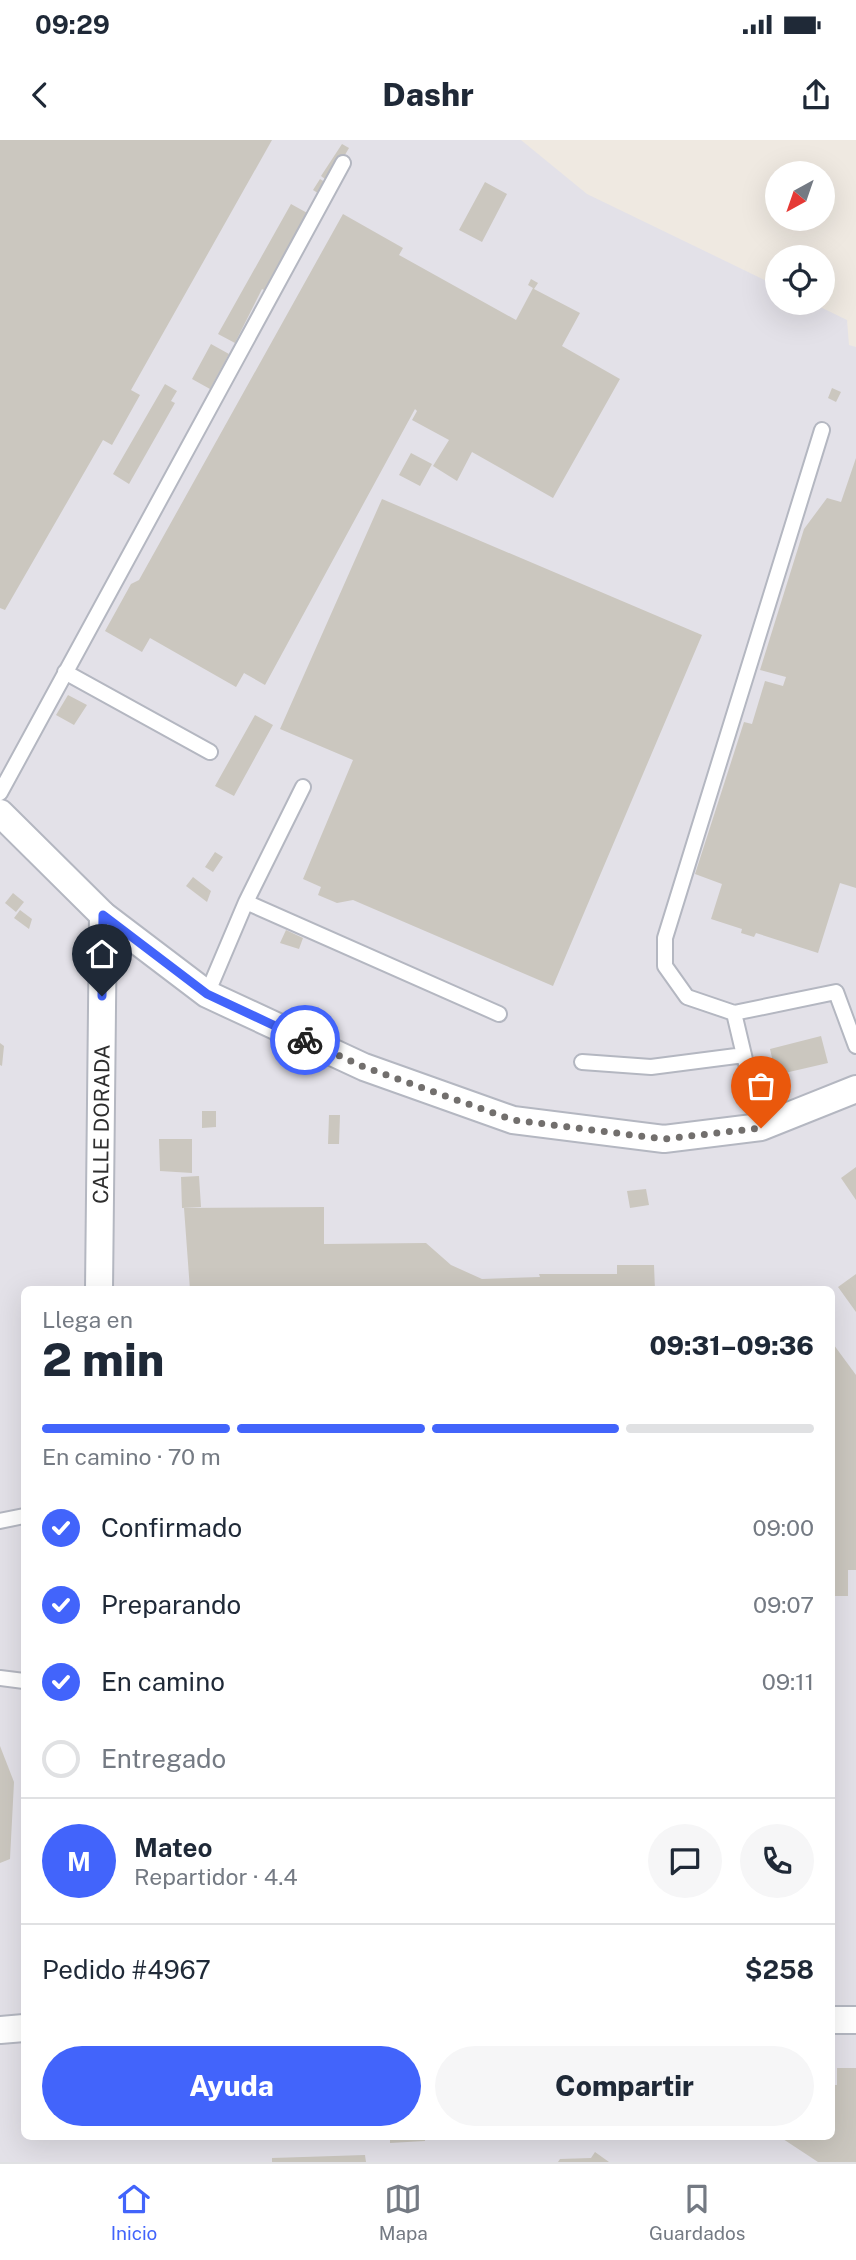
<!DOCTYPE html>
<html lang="es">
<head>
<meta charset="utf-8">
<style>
	:root { --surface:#fff; --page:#f6f6f7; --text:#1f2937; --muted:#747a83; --line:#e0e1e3; --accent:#4264fb }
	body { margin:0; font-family:"Public Sans",sans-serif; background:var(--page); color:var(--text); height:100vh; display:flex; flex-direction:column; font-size:26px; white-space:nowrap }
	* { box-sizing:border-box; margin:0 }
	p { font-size:23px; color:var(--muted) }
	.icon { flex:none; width:38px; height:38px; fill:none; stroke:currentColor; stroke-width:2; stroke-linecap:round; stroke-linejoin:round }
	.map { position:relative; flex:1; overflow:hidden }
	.sheet { position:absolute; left:21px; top:1146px; width:814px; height:854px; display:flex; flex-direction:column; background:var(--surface); border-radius:10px; box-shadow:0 7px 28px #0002 }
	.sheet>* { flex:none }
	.needle { width:46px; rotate:220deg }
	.tools { position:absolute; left:765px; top:21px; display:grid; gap:14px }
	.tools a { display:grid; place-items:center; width:70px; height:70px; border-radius:50%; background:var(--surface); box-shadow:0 7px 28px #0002; font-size:35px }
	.pin { position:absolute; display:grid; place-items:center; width:60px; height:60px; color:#fff; margin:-72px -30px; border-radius:50% 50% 50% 0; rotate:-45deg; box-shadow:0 0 7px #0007 }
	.pin .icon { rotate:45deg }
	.courier { position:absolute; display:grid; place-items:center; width:70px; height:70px; margin:-35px; border:5px solid #4264fb; border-radius:50%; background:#fff; color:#222; box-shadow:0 2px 9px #0007 }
	.summary em { font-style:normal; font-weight:800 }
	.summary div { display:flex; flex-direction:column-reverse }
	.summary { display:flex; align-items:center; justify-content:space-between; height:119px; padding:0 21px }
	h1 { font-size:46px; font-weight:800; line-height:52px }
	.bar { display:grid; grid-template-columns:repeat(4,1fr); gap:10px 7px; align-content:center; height:84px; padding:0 21px }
	.bar i { height:9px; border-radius:5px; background:var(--line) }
	.bar .current { background:var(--accent) }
	.bar p { grid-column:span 4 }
	.line { display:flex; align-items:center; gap:18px; padding:0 21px; border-top:2px solid var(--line) }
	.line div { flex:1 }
	.round { display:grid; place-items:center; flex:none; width:74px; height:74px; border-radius:37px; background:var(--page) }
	ol { padding:0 21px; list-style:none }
	li { display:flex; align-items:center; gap:21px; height:77px }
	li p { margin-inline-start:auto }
	li .icon { padding:7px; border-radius:50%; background:var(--accent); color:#fff; stroke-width:4 }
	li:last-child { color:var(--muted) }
	li i { width:38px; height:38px; border:4px solid var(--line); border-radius:50% }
	.primary-button { display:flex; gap:14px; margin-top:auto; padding:14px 21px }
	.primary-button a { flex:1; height:80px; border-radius:42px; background:var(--accent); color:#fff; font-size:28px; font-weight:800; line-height:80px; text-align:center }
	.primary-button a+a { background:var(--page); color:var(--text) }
	.status { display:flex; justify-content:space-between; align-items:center; height:49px; padding:0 35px; background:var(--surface); direction:ltr }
	.status svg { height:19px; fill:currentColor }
	header { display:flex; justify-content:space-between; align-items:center; height:91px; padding:0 21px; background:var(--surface); font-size:32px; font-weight:800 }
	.dock { display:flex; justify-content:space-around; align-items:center; height:98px; border-top:2px solid var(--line); background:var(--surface); font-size:19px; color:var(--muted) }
	.dock a { display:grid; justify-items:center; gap:4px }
	.dock .current { color:var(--accent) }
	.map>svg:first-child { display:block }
</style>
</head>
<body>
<div class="status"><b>09:29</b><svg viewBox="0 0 49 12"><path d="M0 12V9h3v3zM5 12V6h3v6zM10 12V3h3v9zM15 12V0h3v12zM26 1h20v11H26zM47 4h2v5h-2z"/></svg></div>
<header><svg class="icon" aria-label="back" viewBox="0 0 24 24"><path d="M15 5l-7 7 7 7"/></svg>Dashr<svg class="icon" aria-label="share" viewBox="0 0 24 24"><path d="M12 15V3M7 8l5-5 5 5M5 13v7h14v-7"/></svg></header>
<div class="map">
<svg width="856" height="2022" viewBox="0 0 856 2022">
	<rect width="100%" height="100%" fill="#efe9e1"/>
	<path fill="#e3e1e8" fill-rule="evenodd" d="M0,0H521L587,54L777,146V163H812L847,180L849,205L856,207V2022H0ZM24,1150H831V1997H24Z"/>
	<path fill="#cbc7bf" d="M0,0H272L131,250L140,255L112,305L103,300L5,470L0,468Z
		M342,4L349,8L329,42L321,36Z
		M320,39L328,44L321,55L313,50Z
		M485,42L507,54L482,102L459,90Z
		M291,64L309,74L266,151L262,149L235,203L218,194Z
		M343,74L403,108L399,115L516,180L533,148L528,145L531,139L538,143L534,149L580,173L562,206L620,239L553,358L472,312L457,341L433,326L449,300L412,280L417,271L415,269L265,545L244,533L236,547L150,498L142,512L105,491L131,444L139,440Z
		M211,204L229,214L210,249L192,239Z
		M165,244L177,251L171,261L175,263L129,344L113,334Z
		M832,248L841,252L836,262L828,258Z
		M411,313L432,324L420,346L399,335Z
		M856,318V748L840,743L818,813L756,793L754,797L741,793L742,789L711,779L722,744L695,734L744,582L752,584L765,541L783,546L786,537L760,530L804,389L827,358L841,362Z
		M382,359L702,495L553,846L353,760L337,763L318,755L321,747L303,739L353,620L280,589Z
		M68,555L87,565L74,585L56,575Z
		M255,575L273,585L234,656L215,646Z
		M215,712L223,717L213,732L205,727Z
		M193,737L211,751L207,762L186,746Z
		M13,753L24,762L16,772L5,763Z
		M20,770L32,779L29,789L14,778Z
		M286,790L303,798L299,809L280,803Z
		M821,896L828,923L776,935L770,909Z
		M0,903L4,906L2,926L0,925Z
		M202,971H216V987L202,988Z
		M329,975H340L339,1004H328Z
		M159,999H192V1033L160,1031Z
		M856,1027V1060L841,1038Z
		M199,1036L201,1067L182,1068L181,1037Z
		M646,1049L649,1065L630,1068L627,1051Z
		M324,1067V1104L426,1103L451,1125L482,1139L540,1137L539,1134H617V1125H654L655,1150H190L184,1068Z
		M856,1134V1172L838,1147Z
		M831,1201L856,1235V1430H848V1456H831Z
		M0,1606L14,1642L10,1719L0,1723Z
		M837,1928H856V2022H818L780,1997H831V1945H837Z
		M390,1997H425V2001L390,2003Z
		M595,2012L609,2022H558L560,2019L591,2018Z
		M365,2015L366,2022H272V2018Z"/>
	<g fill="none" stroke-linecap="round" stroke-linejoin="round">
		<defs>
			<path id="service" d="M822,290L665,798V826L687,857L734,873L836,852L856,906
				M65,532L210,612
				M0,653L343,23
				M246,762L499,874
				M207,854L246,762L303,647
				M734,873L761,987
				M582,922L651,927L744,915
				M0,1381L24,1376
				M0,1538L24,1541"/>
			<g id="minor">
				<path d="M0,673L103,775L207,854L364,927L513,980L664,999L761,987L856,949"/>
				<path id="s1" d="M99,1150L103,775"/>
				<path d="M831,1880H856"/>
				<path d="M0,1890L24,1888"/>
			</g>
		</defs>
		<use href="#service" stroke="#b4b7c1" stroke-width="18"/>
		<use href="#minor" stroke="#b4b7c1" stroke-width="30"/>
		<use href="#service" stroke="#fff" stroke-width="14"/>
		<use href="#minor" stroke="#fff" stroke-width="26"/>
	</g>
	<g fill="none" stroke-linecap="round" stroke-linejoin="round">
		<path stroke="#726f6d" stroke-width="7" stroke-dasharray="0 12.6" d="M305,900L364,927L513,980L664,999L761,988"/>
		<path stroke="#4264fb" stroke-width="9" d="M102,856L103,775L207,854L305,900"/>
	</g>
	<g text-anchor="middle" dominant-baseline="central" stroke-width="7" stroke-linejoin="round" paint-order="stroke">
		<g font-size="21" fill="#2e2e2e" stroke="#fff">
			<text stroke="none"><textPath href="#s1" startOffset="166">CALLE DORADA</textPath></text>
		</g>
	</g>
</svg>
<div class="tools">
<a><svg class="needle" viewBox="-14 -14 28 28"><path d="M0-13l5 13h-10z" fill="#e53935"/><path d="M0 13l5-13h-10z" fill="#747a83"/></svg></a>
<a><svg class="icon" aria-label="locate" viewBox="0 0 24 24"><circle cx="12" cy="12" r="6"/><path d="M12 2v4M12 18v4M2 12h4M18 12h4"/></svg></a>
</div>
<div class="pin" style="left:761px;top:988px;background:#ea580c"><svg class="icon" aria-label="bag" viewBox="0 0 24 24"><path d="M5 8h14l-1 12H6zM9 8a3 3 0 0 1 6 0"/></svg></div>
<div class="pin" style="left:102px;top:856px;background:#1f2937"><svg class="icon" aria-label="home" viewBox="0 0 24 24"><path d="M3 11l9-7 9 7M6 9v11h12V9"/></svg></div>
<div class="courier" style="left:305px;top:900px"><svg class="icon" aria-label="bike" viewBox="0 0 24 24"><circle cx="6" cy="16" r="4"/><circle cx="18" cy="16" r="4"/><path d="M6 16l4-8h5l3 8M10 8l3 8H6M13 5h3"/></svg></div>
<section class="sheet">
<div class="summary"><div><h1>2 min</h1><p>Llega en</p></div><em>09:31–09:36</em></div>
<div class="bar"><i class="current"></i><i class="current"></i><i class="current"></i><i></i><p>En camino · 70 m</p></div>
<ol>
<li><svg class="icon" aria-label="check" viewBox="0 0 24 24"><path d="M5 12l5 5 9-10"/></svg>Confirmado<p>09:00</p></li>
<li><svg class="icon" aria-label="check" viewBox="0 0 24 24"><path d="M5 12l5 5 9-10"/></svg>Preparando<p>09:07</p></li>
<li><svg class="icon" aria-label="check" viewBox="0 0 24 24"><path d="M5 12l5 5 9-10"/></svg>En camino<p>09:11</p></li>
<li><i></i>Entregado</li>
</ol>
<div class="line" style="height:126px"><b class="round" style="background:var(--accent);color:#fff">M</b><div><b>Mateo</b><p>Repartidor · 4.4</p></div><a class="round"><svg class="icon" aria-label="chat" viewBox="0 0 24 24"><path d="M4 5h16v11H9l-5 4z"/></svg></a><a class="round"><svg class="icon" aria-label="phone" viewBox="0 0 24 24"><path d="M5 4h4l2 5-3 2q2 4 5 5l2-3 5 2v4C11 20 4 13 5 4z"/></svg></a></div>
<div class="line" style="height:91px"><div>Pedido #4967</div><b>$258</b></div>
<div class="primary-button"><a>Ayuda</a><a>Compartir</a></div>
</section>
</div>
<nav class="dock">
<a class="current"><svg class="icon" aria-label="home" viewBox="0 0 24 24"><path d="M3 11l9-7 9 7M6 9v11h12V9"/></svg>Inicio</a>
<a><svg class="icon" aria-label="map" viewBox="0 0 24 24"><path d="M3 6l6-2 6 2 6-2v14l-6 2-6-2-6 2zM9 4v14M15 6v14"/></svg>Mapa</a>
<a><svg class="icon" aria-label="saved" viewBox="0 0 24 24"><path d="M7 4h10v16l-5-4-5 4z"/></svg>Guardados</a>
</nav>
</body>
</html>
